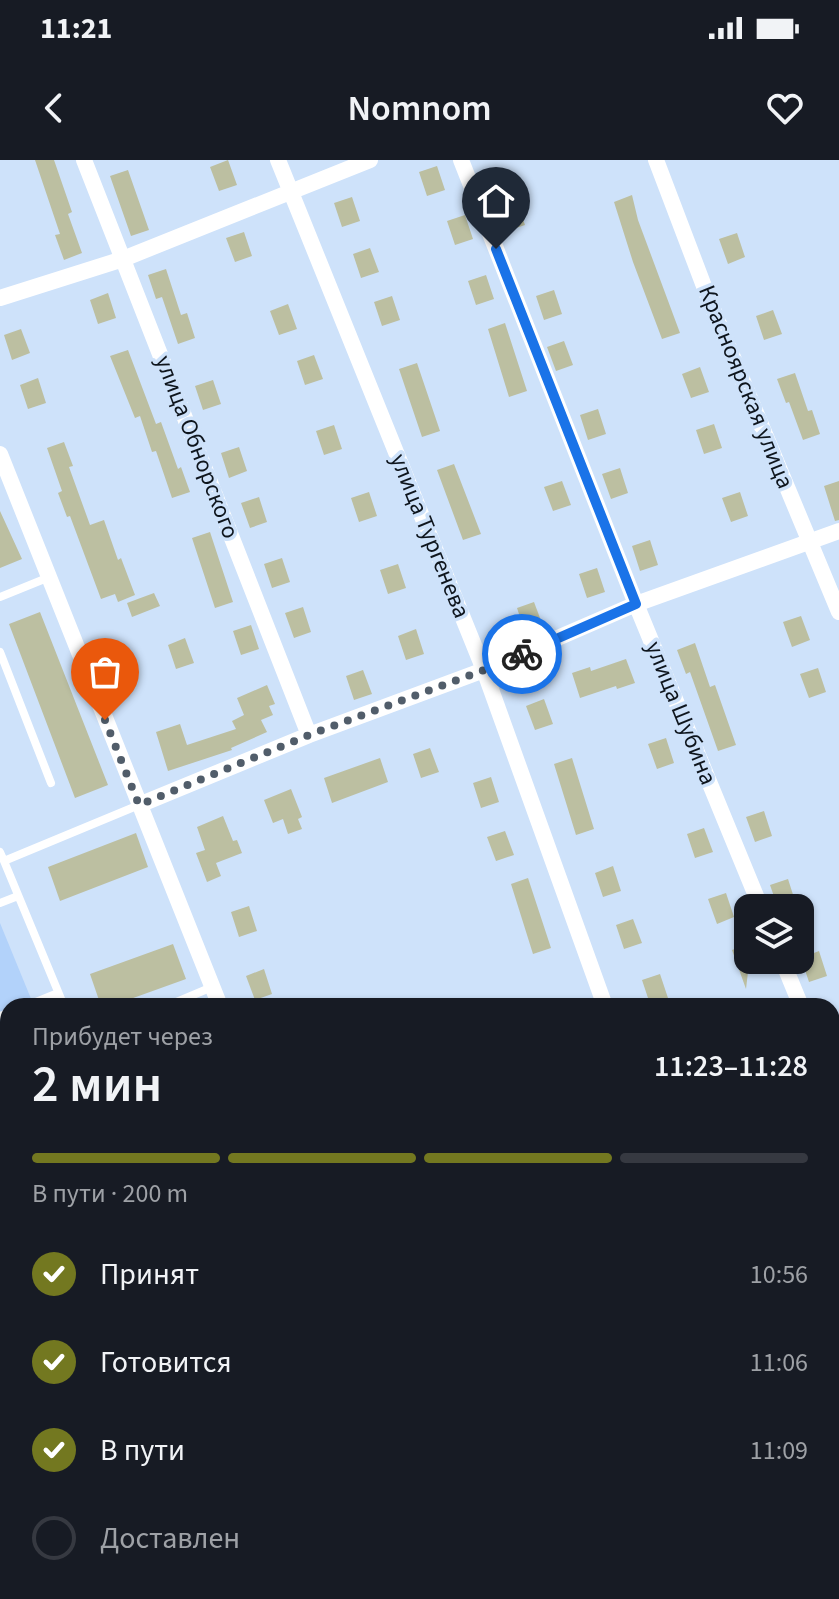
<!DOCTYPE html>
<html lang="ru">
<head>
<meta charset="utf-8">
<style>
	:root { --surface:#171b24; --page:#242831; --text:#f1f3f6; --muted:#9ea1a6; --line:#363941; --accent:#737820 }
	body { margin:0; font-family:"Source Sans 3",sans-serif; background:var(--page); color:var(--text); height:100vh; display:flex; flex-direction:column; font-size:30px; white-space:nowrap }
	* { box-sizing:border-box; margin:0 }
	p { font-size:26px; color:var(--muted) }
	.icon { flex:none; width:44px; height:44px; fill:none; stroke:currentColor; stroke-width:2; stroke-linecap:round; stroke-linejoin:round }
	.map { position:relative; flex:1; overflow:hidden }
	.sheet { position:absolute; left:0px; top:838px; width:840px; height:602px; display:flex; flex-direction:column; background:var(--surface); border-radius:24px 24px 0 0; box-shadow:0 2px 6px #0004 }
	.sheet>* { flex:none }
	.buttons { position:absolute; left:734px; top:734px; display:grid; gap:16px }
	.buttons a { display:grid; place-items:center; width:80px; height:80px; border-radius:16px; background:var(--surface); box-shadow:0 2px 6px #0004; font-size:40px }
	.pin { position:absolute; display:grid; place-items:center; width:68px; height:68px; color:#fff; margin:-82px -34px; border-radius:50% 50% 50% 0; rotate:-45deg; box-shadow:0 0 8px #0007 }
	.pin .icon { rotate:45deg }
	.courier { position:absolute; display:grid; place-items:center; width:80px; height:80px; margin:-40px; border:6px solid #1a73e8; border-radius:50%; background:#fff; color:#222; box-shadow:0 2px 10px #0007 }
	.head em { font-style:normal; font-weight:600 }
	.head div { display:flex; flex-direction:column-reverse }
	.head { display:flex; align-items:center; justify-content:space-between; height:136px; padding:0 32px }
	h1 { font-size:52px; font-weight:600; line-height:60px }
	.bar { display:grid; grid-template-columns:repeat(4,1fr); gap:12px 8px; align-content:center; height:96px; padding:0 32px }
	.bar i { height:10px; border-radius:6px; background:var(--line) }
	.bar .on { background:var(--accent) }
	.bar p { grid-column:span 4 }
	ol { padding:0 32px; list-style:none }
	li { display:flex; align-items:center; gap:24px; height:88px }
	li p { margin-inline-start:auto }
	li .icon { padding:8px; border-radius:50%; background:var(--accent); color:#fff; stroke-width:4 }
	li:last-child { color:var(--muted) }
	li i { width:44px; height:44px; border:4px solid var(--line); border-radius:50% }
	.status { display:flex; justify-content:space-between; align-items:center; height:56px; padding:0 40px; background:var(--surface); direction:ltr }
	.status svg { height:22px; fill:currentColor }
	header { display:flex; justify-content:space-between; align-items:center; height:104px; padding:0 32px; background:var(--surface); font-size:36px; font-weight:600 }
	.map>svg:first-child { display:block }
</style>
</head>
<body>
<div class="status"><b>11:21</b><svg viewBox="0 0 49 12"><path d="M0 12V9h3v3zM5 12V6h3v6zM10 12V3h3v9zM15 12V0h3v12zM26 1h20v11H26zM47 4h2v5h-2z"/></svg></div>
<header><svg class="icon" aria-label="back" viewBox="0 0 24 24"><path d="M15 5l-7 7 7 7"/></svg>Nomnom<svg class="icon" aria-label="heart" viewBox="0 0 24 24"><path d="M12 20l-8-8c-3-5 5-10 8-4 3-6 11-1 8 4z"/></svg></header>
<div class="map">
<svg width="839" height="1439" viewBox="0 0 839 1439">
	<rect width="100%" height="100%" fill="#cee2fa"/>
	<path fill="#c0d9f8" d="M26,1432H223L225,1439H22L20,1434Z"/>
	<path fill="#b2d2fa" d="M0,763L34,846H8V864L0,867Z"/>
	<path fill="#bcbfa1" d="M35,0H54L72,52L68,54L82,93L64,100L55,75L60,74Z
		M228,0L237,25L219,31L210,7Z
		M437,6L445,30L427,36L419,12Z
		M128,10L149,70L131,76L110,16Z
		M632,35L638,60L680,173L662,179L633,102L614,42Z
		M352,37L360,61L342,67L334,43Z
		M516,40L525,65L507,71L498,47Z
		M465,55L473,79L455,85L447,61Z
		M244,72L252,96L235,102L226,78Z
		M737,73L745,97L728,104L719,79Z
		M370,88L379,112L361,118L353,94Z
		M166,109L181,155L187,153L195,178L178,184L162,137L156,139L148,115Z
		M486,115L494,139L476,145L468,121Z
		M554,130L562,154L544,160L536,136Z
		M108,133L116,158L98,164L90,140Z
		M392,136L400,160L382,166L374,142Z
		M288,144L297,169L279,175L270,151Z
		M773,150L782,174L764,180L756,156Z
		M505,163L527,231L509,237L488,169Z
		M21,169L30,193L12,200L4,175Z
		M564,181L573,205L556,211L547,187Z
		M128,190L156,264L161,262L178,309L181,307L190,332L172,338L156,291L152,292L140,256L135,258L110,196Z
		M314,195L323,219L305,225L297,201Z
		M417,203L440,271L422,277L399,209Z
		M700,207L709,232L691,238L682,214Z
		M795,213L808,251L812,250L820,274L803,280L789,242L786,243L777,219Z
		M38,218L46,243L28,249L20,225Z
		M213,220L221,244L203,250L195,226Z
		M598,249L606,274L588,280L580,255Z
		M714,264L722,288L704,294L696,270Z
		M334,265L342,289L324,295L316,271Z
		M64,282L73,306L69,307L90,365L104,360L118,400L121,398L135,435L118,442L115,434L101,439L70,356L67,357L58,333L62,331L47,288Z
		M239,287L247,311L229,318L221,293Z
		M454,304L481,374L463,380L437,310Z
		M620,308L628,333L611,339L602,314Z
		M562,321L571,345L553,351L544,327Z
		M839,321V360L835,361L824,326Z
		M369,332L377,356L359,362L351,338Z
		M740,332L748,356L731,362L722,338Z
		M259,337L267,362L250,368L241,343Z
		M0,351L22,399L0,408Z
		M210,372L233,442L215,448L192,378Z
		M650,380L658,405L640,411L632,386Z
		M282,398L290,422L272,428L264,404Z
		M398,404L406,428L388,434L380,410Z
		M597,408L605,432L587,438L579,414Z
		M154,433L160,446L132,457L127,443Z
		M534,442L543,466L525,472L517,448Z
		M303,447L311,472L294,478L285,453Z
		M40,452L108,625L75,638L9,464Z
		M801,456L810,480L792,487L783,462Z
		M251,465L259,489L241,495L233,471Z
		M416,469L424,494L406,500L398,476Z
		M185,478L194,503L176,509L168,485Z
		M695,483L710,527L715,525L736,585L718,591L690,512L686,514L677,490Z
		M626,499L635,523L617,529L616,526L580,538L572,513L590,507L591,511Z
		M818,508L826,532L809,538L800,514Z
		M363,510L372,534L354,540L346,516Z
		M267,525L275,544L269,546L273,555L261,560L267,572L231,588L232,590L168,611L156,572L180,564L187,585L236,569L232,561L244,555L237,538Z
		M544,539L553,564L535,570L526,546Z
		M666,578L674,603L657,609L648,584Z
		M430,588L439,612L421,618L413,594Z
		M380,598L388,622L332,643L324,618Z
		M572,598L594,669L576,675L554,604Z
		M491,617L499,642L481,648L473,623Z
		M291,629L302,657L298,659L302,669L288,674L283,659L273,663L264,640Z
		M764,651L772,676L755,682L746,657Z
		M223,656L233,681L237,680L242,693L216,703L221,716L207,722L196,693L205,690L197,667Z
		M704,668L713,692L695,698L687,674Z
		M505,671L514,695L496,701L487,677Z
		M136,673L148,707L60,741L48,707Z
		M613,706L621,731L603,737L595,713Z
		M528,718L551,788L533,794L511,724Z
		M788,719L796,744L778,748L770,725Z
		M726,733L734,757L717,764L708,739Z
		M249,746L257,771L239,777L231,752Z
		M633,759L642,783L624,789L616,765Z
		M173,784L186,819L111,846H101L90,814Z
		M748,784V800H771L772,804L748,812L746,829L732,790Z
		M819,791L827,816L809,822L801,798Z
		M264,809L272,834L255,840L246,816Z
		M660,814L668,838L650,844L642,820Z"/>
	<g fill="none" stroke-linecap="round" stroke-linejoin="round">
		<path stroke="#fff" stroke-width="8" d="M0,437L47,418
			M0,492L51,623
			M0,692L4,701L139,645
			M4,701L64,846
			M0,743L18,736
			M26,846L58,833
			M167,846L212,827
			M0,856L8,853
			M0,949L8,946
			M353,1432L356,1439
			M520,1432L523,1439
			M583,1432L585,1439
			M648,1432L650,1439"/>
		<path stroke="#fff" stroke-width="16" d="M84,0L309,575
			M278,0L484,510L605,846
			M461,0L636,444L761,748
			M656,0L710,142L839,452
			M0,138L123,99L370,0
			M0,294L220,846
			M139,645L309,575L484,510L636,444L839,371
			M782,800L801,846
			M832,922L839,939
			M832,1030L839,1027
			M832,1187L839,1185
			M452,1432L454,1439
			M830,1432L833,1439"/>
	</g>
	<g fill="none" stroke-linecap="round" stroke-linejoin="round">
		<path stroke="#515d6a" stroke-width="8" stroke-dasharray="0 14.4" d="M105,560L139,645L309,575L484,510L522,494"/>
		<path stroke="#1a73e8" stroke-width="10" d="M496,89L636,444L522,494"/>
	</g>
	<g text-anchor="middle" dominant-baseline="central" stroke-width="7" stroke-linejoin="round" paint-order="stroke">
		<g font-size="24" fill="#0e151d" stroke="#cee2fa">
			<text transform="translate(746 227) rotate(68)">Красноярская улица</text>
			<text transform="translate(197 287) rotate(69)">улица Обнорского</text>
			<text transform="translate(430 376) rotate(68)">улица Тургенева</text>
			<text transform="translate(681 553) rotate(68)">улица Шубина</text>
		</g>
	</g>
</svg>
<div class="buttons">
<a><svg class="icon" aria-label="layers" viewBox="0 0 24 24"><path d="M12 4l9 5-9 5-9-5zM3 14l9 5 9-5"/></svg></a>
</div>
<div class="pin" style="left:105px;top:560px;background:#ea580c"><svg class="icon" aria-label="bag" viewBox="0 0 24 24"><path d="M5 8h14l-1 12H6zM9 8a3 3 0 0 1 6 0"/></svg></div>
<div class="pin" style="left:496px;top:89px;background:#1f2937"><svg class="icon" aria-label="home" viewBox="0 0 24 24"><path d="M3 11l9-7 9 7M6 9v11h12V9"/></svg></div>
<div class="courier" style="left:522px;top:494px"><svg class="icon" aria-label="bike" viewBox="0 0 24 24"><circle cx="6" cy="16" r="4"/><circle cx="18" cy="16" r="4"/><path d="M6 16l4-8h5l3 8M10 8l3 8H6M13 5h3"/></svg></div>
<section class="sheet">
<div class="head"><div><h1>2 мин</h1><p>Прибудет через</p></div><em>11:23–11:28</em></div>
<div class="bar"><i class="on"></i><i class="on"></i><i class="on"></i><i></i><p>В пути · 200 m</p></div>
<ol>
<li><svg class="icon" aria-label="check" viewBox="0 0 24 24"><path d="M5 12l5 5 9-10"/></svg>Принят<p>10:56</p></li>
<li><svg class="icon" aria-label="check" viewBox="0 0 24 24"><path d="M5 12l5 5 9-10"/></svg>Готовится<p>11:06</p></li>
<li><svg class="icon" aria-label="check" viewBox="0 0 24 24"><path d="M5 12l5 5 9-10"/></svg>В пути<p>11:09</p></li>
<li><i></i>Доставлен</li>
</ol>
</section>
</div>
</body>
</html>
